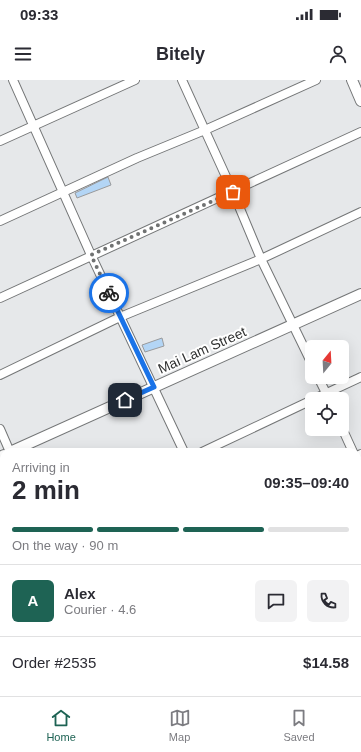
<!DOCTYPE html>
<html lang="en">
<head>
<meta charset="utf-8">
<style>
	:root { --surface:#fff; --page:#f2f2f3; --text:#2b2b33; --muted:#7c7c81; --line:#e1e1e2; --accent:#1e6354 }
	body { margin:0; font-family:Arial,sans-serif; background:var(--page); color:var(--text); height:100vh; display:flex; flex-direction:column; font-size:15px; white-space:nowrap }
	* { box-sizing:border-box; margin:0 }
	p { font-size:13px; color:var(--muted) }
	.icon { flex:none; width:22px; height:22px; fill:none; stroke:currentColor; stroke-width:2; stroke-linecap:round; stroke-linejoin:round }
	.map { position:relative; flex:1; overflow:hidden }
	.details { position:absolute; left:0px; top:368px; width:361px; height:248px; display:flex; flex-direction:column; background:var(--surface); border-radius:12px 12px 0 0; box-shadow:0 4px 16px #0002 }
	.details>* { flex:none }
	.needle { width:26px; rotate:18deg }
	.tools { position:absolute; left:305px; top:260px; display:grid; gap:8px }
	.tools a { display:grid; place-items:center; width:44px; height:44px; border-radius:6px; background:var(--surface); box-shadow:0 4px 16px #0002; font-size:20px }
	.pin { position:absolute; display:grid; place-items:center; width:34px; height:34px; color:#fff; margin:-17px; border-radius:8px; box-shadow:0 2px 6px #0006 }
	.courier { position:absolute; display:grid; place-items:center; width:40px; height:40px; margin:-20px; border:3px solid #1a73e8; border-radius:50%; background:#fff; color:#222; box-shadow:0 1px 5px #0007 }
	.headline em { font-style:normal; font-weight:800 }
	.headline div { display:flex; flex-direction:column-reverse }
	.headline { display:flex; align-items:center; justify-content:space-between; height:68px; padding:0 12px }
	h1 { font-size:26px; font-weight:800; line-height:30px }
	.bar { display:grid; grid-template-columns:repeat(4,1fr); gap:6px 4px; align-content:center; height:48px; padding:0 12px }
	.bar i { height:5px; border-radius:3px; background:var(--line) }
	.bar .on { background:var(--accent) }
	.bar p { grid-column:span 4 }
	.line { display:flex; align-items:center; gap:10px; padding:0 12px; border-top:1px solid var(--line) }
	.line div { flex:1 }
	.round { display:grid; place-items:center; flex:none; width:42px; height:42px; border-radius:6px; background:var(--page) }
	.status { display:flex; justify-content:space-between; align-items:center; height:28px; padding:0 20px; background:var(--surface); direction:ltr }
	.status svg { height:11px; fill:currentColor }
	header { display:flex; justify-content:space-between; align-items:center; height:52px; padding:0 12px; background:var(--surface); font-size:18px; font-weight:800 }
	.tab-bar { display:flex; justify-content:space-around; align-items:center; height:56px; border-top:1px solid var(--line); background:var(--surface); font-size:11px; color:var(--muted) }
	.tab-bar a { display:grid; justify-items:center; gap:2px }
	.tab-bar .on { color:var(--accent) }
	.map>svg:first-child { display:block }
</style>
</head>
<body>
<div class="status"><b>09:33</b><svg viewBox="0 0 49 12"><path d="M0 12V9h3v3zM5 12V6h3v6zM10 12V3h3v9zM15 12V0h3v12zM26 1h20v11H26zM47 4h2v5h-2z"/></svg></div>
<header><svg class="icon" aria-label="menu" viewBox="0 0 24 24"><path d="M4 6h16M4 12h16M4 18h16"/></svg>Bitely<svg class="icon" aria-label="person" viewBox="0 0 24 24"><circle cx="12" cy="8" r="4"/><path d="M4 21q1-7 8-7t8 7"/></svg></header>
<div class="map">
<svg width="361" height="616" viewBox="0 0 361 616">
	<rect width="100%" height="100%" fill="#e6e8ea"/>
	<path fill="#b3d5f5" stroke="#999a9c" d="M108,97L111,105L77,118L75,113Z
		M162,258L164,266L145,272L142,265Z"/>
	<g fill="none" stroke-linecap="round" stroke-linejoin="round">
		<defs>
			<path id="minor" d="M13,0L91,175L184,372
				M182,0L233,112L261,179L312,284
				M0,61L135,0
				M0,141L137,78L205,50L316,0
				M0,218L361,52
				M0,295L120,237L261,179L361,132
				M318,297L329,319
				M314,319L361,297
				M342,348L353,372
				M0,349L10,372
				M202,372L312,320
				M357,376L361,374
				M357,382L361,390
				M0,419L4,408
				M0,425H4
				M357,454L361,452
				M357,534L361,532
				M0,536L4,534
				M264,612L266,616
				M0,613L4,616
				M174,616L183,612
				M355,616L361,613"/>
			<path id="tertiary" d="M352,0L361,21
				M10,372L361,214
				M0,377L4,375"/>
		</defs>
		<use href="#minor" stroke="#747677" stroke-width="10"/>
		<use href="#tertiary" stroke="#747677" stroke-width="12"/>
		<use href="#minor" stroke="#fff" stroke-width="8"/>
		<use href="#tertiary" stroke="#fff" stroke-width="10"/>
	</g>
	<g fill="none" stroke-linecap="round" stroke-linejoin="round">
		<path stroke="#707272" stroke-width="4" stroke-dasharray="0 7.2" d="M109,213L91,175L233,112"/>
		<path stroke="#1a73e8" stroke-width="5" d="M109,213L154,307L125,320"/>
	</g>
	<g text-anchor="middle" dominant-baseline="central" stroke-width="4" stroke-linejoin="round" paint-order="stroke">
		<g font-size="14" fill="#313232" stroke="#fff">
			<text transform="translate(202 270) rotate(-24)">Mai Lam Street</text>
		</g>
	</g>
</svg>
<div class="tools">
<a><svg class="needle" viewBox="-14 -14 28 28"><path d="M0-13l5 13h-10z" fill="#e53935"/><path d="M0 13l5-13h-10z" fill="#7c7c81"/></svg></a>
<a><svg class="icon" aria-label="locate" viewBox="0 0 24 24"><circle cx="12" cy="12" r="6"/><path d="M12 2v4M12 18v4M2 12h4M18 12h4"/></svg></a>
</div>
<div class="pin" style="left:233px;top:112px;background:#ea580c"><svg class="icon" aria-label="bag" viewBox="0 0 24 24"><path d="M5 8h14l-1 12H6zM9 8a3 3 0 0 1 6 0"/></svg></div>
<div class="pin" style="left:125px;top:320px;background:#1f2937"><svg class="icon" aria-label="home" viewBox="0 0 24 24"><path d="M3 11l9-7 9 7M6 9v11h12V9"/></svg></div>
<div class="courier" style="left:109px;top:213px"><svg class="icon" aria-label="bike" viewBox="0 0 24 24"><circle cx="6" cy="16" r="4"/><circle cx="18" cy="16" r="4"/><path d="M6 16l4-8h5l3 8M10 8l3 8H6M13 5h3"/></svg></div>
<section class="details">
<div class="headline"><div><h1>2 min</h1><p>Arriving in</p></div><em>09:35–09:40</em></div>
<div class="bar"><i class="on"></i><i class="on"></i><i class="on"></i><i></i><p>On the way · 90 m</p></div>
<div class="line" style="height:72px"><b class="round" style="background:var(--accent);color:#fff">A</b><div><b>Alex</b><p>Courier · 4.6</p></div><a class="round"><svg class="icon" aria-label="chat" viewBox="0 0 24 24"><path d="M4 5h16v11H9l-5 4z"/></svg></a><a class="round"><svg class="icon" aria-label="phone" viewBox="0 0 24 24"><path d="M5 4h4l2 5-3 2q2 4 5 5l2-3 5 2v4C11 20 4 13 5 4z"/></svg></a></div>
<div class="line" style="height:52px"><div>Order #2535</div><b>$14.58</b></div>
</section>
</div>
<nav class="tab-bar">
<a class="on"><svg class="icon" aria-label="home" viewBox="0 0 24 24"><path d="M3 11l9-7 9 7M6 9v11h12V9"/></svg>Home</a>
<a><svg class="icon" aria-label="map" viewBox="0 0 24 24"><path d="M3 6l6-2 6 2 6-2v14l-6 2-6-2-6 2zM9 4v14M15 6v14"/></svg>Map</a>
<a><svg class="icon" aria-label="saved" viewBox="0 0 24 24"><path d="M7 4h10v16l-5-4-5 4z"/></svg>Saved</a>
</nav>
</body>
</html>
